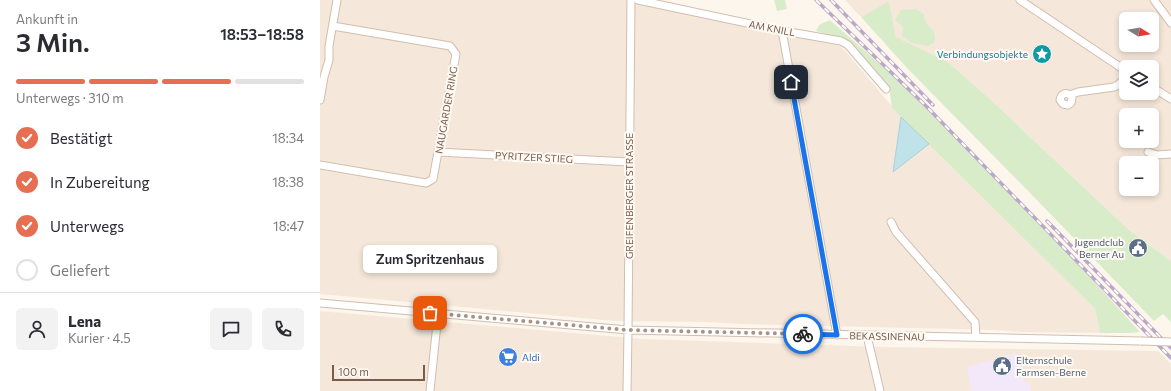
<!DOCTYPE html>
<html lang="de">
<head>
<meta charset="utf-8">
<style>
	:root { --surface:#fff; --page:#f2f2f3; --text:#2b2b33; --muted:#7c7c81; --line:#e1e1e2; --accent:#e76f51 }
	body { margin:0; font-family:Commissioner,sans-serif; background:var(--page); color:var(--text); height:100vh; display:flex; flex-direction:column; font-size:15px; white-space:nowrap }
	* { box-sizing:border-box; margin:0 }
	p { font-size:13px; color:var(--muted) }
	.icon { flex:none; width:22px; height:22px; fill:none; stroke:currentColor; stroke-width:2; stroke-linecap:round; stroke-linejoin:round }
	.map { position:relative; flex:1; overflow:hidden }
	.panel { display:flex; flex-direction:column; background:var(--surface); width:320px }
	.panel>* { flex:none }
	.needle { width:26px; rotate:101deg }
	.fabs { position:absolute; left:799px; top:12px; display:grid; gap:8px }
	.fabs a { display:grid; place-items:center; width:40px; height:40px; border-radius:6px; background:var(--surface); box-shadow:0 2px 6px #0003; font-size:20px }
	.scale { position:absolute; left:12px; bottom:10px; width:93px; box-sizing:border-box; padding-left:4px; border:2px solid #7a5c4d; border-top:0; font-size:11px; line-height:14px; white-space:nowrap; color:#7a5c4d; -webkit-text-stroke:3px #fffaf3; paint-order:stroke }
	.pin { position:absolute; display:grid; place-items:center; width:34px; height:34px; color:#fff; margin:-17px; border-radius:8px; box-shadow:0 2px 6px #0006 }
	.courier { position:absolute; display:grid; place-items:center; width:40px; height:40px; margin:-20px; border:3px solid #1a73e8; border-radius:50%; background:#fff; color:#222; box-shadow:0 1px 5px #0007 }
	.bubble { position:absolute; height:28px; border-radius:6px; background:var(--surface); box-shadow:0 2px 6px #0003; font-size:13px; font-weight:600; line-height:28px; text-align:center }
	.head em { font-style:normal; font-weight:600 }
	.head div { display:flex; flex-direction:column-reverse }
	.head { display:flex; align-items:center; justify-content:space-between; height:68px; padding:0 16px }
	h1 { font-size:26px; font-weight:600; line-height:30px }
	.bar { display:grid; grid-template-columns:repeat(4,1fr); gap:6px 4px; align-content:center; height:48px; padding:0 16px }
	.bar i { height:5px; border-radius:3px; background:var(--line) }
	.bar .on { background:var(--accent) }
	.bar p { grid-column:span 4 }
	.line { display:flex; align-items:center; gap:10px; padding:0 16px; border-top:1px solid var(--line) }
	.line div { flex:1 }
	.round { display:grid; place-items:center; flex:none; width:42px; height:42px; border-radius:6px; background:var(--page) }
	ol { padding:0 16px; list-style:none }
	li { display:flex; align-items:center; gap:12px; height:44px }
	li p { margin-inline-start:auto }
	li .icon { padding:4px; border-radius:50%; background:var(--accent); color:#fff; stroke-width:4 }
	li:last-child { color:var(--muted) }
	li i { width:22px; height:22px; border:2px solid var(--line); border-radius:50% }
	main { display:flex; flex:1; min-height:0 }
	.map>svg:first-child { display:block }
</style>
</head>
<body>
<main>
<section class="panel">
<div class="head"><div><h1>3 Min.</h1><p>Ankunft in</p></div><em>18:53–18:58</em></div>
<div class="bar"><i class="on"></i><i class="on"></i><i class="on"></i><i></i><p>Unterwegs · 310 m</p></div>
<ol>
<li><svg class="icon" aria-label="check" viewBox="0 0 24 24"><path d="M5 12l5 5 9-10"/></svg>Bestätigt<p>18:34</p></li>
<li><svg class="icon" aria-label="check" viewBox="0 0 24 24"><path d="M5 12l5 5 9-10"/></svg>In Zubereitung<p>18:38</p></li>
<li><svg class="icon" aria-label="check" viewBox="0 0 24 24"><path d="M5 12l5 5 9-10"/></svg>Unterwegs<p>18:47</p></li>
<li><i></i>Geliefert</li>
</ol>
<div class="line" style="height:72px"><a class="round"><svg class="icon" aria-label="person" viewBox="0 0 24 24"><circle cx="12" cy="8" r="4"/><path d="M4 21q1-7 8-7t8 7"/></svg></a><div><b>Lena</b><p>Kurier · 4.5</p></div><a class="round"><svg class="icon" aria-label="chat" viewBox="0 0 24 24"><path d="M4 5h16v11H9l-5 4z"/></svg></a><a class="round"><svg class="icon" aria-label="phone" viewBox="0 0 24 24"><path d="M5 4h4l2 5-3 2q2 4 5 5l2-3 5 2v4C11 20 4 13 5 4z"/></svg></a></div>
</section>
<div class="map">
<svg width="851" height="391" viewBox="0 0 851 391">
	<rect width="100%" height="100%" fill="#fdf6ec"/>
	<path fill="#f5e8da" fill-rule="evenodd" d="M0,0H310L520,46L527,53L581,117L775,309L780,333L701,332L676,330L422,324L387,322L295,321L0,294Z
		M525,0H851V261L809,230L673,102L628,62L576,37L569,1L541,17ZM806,19H832V45H806ZM806,67H832V93H806ZM806,115H832V141H806ZM806,163H832V189H806Z
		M0,311L323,339L563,347L838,351L851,364V391H0Z"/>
	<path fill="#f3e8fa" d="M696,353L704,382H709L711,391H651L647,367Z"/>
	<path fill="#d8ecc9" d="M454,0H465L467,9L457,11Z
		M569,1L576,37L628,62L673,102L809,230L851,261V322L843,314L834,321L713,196L587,68L541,17Z
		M596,9L604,14C604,16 604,18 605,20C608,30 618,28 614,43L608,46L592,43L582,36L583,27L575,20L581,10Z
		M510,20L597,97L664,168L747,252L820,332L807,333H780L775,309L572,108L569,86L529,41L496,31L499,25Z"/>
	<path fill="#bfe3e8" stroke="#a5d3da" d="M581,117L609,144L573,172Z"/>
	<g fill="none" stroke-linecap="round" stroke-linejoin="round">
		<defs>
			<path id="minor" d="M318,0L464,31L521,41L528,45L566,89
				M700,0L806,71
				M834,0L851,23
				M460,30L463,36L517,335
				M832,87L851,99
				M750,95L752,98L751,103L748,105L743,104L740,100C741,94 745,92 750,95L758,92L794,87L798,85L806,77
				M0,100L4,77L9,60V46L17,0
				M118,152L309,162
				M828,152L837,155L851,154
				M0,165L106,183L113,179L136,54L130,46L13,26
				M571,222L576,232L655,322L656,337
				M0,303L308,330L821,341
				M547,336L560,391
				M110,391L118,314
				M307,391L308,330L311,0"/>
		</defs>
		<use href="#minor" stroke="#d1beb0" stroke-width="9"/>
		<use href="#minor" stroke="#fff" stroke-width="7"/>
		<defs>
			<path id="rail" d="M496,0L605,105L851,358
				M511,0L613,105
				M727,221L851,348"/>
		</defs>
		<use href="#rail" stroke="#b9a8c9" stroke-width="3.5"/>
		<use href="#rail" stroke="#fffaf3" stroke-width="2" stroke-dasharray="6" stroke-linecap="butt"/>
		<defs>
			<path id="minor-bridge" d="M821,341L851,342"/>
		</defs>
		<use href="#minor-bridge" stroke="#d1beb0" stroke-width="9" stroke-linecap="butt"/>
		<use href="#minor-bridge" stroke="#fff" stroke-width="7"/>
	</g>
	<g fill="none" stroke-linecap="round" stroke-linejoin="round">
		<path stroke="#a89285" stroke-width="4" stroke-dasharray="0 7.2" d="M110,313L308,330L483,334"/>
		<path stroke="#1a73e8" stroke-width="5" d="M471,82L517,335L483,334"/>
	</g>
	<defs>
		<symbol id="sight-disc" viewBox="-11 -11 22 22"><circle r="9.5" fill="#0f9aa8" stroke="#fffaf3"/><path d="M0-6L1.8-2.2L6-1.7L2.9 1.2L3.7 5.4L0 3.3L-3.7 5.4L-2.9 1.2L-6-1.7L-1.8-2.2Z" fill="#fff"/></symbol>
		<symbol id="civic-disc" viewBox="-11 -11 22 22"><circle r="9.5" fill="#5c6f8a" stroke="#fffaf3"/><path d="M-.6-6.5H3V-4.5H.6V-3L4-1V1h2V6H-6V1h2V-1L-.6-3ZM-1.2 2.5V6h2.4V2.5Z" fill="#fff"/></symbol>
		<symbol id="supermarket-disc" viewBox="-11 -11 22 22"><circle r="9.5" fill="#3f7fe0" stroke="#fffaf3"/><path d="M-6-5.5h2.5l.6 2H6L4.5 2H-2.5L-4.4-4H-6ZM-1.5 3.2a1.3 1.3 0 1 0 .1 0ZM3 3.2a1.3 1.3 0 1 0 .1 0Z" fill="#fff"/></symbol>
	</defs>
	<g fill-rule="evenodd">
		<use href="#sight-disc" x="711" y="43" width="22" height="22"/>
		<use href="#civic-disc" x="807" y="237" width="22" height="22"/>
		<use href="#supermarket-disc" x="177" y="346" width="22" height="22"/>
		<use href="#civic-disc" x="671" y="355" width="22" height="22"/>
	</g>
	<g text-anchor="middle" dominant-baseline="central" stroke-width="4" stroke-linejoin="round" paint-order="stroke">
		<g font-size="10" fill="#7a5c4d" stroke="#fffaf3">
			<text transform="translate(452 28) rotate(11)">AM KNILL</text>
			<text transform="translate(126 110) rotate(-80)">NAUGARDER RING</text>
			<text transform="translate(214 157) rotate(3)">PYRITZER STIEG</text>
			<text transform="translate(309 196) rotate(-90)">GREIFENBERGER STRASSE</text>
			<text transform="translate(567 336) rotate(1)">BEKASSINENAU</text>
		</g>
		<g font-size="10" fill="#0d838f" stroke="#fffaf3" text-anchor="end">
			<text x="708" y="54">Verbindungsobjekte</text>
		</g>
		<g font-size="10" fill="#4e5e75" stroke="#fffaf3" text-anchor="end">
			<text x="804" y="242">Jugendclub<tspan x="804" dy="12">Berner Au</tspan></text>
			<text x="696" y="360" text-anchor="start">Elternschule<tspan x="696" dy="12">Farmsen-Berne</tspan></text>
		</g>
		<g font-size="10" fill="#366cbe" stroke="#fffaf3" text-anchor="start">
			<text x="202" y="357">Aldi</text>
		</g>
	</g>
</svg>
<div class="fabs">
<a><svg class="needle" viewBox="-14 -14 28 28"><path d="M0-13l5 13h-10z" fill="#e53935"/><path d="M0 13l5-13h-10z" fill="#7c7c81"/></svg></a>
<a><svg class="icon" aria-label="layers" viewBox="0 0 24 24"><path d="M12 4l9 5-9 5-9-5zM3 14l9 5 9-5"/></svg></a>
<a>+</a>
<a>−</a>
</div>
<div class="scale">100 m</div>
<div class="pin" style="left:110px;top:313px;background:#ea580c"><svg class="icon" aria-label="bag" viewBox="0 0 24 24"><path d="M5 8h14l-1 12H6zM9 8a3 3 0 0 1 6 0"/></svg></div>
<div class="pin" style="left:471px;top:82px;background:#1f2937"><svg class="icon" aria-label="home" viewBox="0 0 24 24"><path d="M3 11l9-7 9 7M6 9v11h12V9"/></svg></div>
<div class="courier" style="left:483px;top:334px"><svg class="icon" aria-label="bike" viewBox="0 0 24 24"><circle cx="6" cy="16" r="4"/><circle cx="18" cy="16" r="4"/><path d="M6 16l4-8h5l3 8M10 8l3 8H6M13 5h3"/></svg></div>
<div class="bubble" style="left:43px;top:245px;width:134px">Zum Spritzenhaus</div>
</div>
</main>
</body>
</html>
